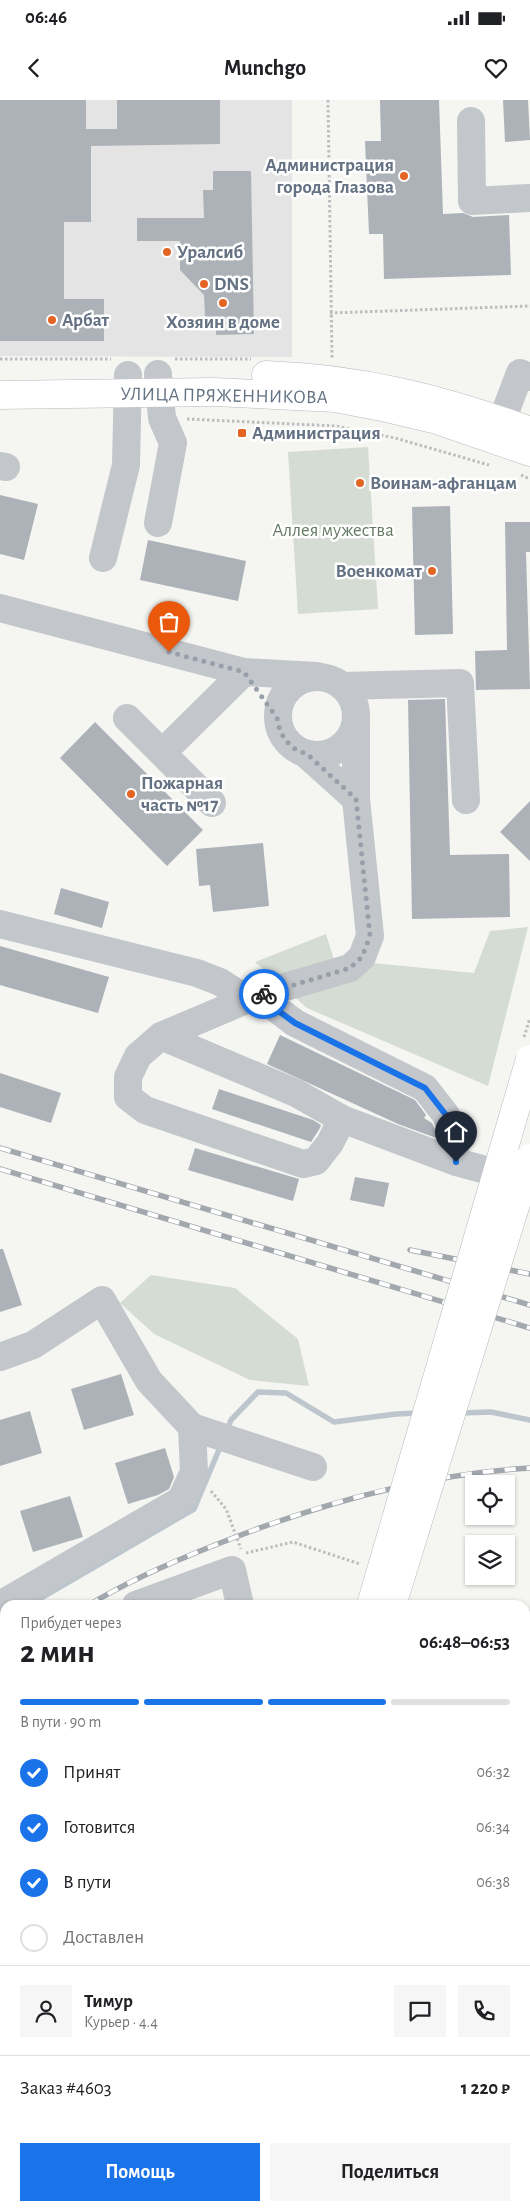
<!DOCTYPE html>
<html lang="ru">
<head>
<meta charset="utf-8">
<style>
	:root { --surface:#fff; --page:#f6f6f6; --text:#202124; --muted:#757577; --line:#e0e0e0; --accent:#1a73e8 }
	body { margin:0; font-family:"Alegreya Sans",sans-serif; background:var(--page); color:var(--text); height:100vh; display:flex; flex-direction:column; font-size:19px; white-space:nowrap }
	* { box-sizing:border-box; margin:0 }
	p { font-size:16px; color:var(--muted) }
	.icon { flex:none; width:28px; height:28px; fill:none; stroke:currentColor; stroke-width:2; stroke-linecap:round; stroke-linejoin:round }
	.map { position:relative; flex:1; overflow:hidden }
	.details { position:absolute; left:0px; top:1500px; width:530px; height:611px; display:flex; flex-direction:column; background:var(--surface); border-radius:15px 15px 0 0; box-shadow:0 1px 4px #0004 }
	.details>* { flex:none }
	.buttons { position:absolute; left:465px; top:1375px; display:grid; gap:10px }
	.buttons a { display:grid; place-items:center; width:50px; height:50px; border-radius:0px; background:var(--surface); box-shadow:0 1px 4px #0004; font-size:25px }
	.pin { position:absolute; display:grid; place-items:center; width:42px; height:42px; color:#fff; margin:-51px -21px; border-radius:50% 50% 50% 0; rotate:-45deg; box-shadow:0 0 5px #0007 }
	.pin .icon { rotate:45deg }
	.courier { position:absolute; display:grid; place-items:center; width:50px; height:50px; margin:-25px; border:4px solid #1a73e8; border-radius:50%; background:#fff; color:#222; box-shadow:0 1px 6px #0007 }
	.overview em { font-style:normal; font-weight:700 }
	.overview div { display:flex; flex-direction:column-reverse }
	.overview { display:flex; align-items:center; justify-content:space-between; height:85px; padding:0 20px }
	h1 { font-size:32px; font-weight:700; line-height:38px }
	.bar { display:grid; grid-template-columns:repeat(4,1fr); gap:8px 5px; align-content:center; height:60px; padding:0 20px }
	.bar i { height:6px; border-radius:4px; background:var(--line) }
	.bar .active { background:var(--accent) }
	.bar p { grid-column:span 4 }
	.line { display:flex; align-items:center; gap:12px; padding:0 20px; border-top:1px solid var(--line) }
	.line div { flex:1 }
	.round { display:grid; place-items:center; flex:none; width:52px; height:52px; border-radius:0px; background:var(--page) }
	ol { padding:0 20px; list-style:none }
	li { display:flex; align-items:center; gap:15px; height:55px }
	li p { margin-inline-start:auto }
	li .icon { padding:5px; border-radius:50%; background:var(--accent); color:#fff; stroke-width:4 }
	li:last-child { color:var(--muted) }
	li i { width:28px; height:28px; border:2px solid var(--line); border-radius:50% }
	.cta { display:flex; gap:10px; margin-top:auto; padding:10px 20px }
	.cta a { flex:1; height:58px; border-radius:0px; background:var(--accent); color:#fff; font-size:20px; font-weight:700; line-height:58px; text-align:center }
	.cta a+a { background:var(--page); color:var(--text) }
	.status { display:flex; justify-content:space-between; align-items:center; height:35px; padding:0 25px; background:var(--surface); direction:ltr }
	.status svg { height:14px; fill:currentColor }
	header { display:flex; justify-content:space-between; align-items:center; height:65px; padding:0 20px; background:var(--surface); font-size:22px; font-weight:700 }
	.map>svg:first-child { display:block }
</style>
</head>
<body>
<div class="status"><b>06:46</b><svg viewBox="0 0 49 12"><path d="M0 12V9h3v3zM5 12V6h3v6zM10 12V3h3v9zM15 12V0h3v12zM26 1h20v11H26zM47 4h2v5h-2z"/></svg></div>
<header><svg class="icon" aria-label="back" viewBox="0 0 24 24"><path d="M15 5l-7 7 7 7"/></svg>Munchgo<svg class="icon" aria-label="heart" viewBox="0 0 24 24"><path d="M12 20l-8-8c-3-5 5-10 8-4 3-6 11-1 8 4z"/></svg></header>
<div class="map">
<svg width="530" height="2111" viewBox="0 0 530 2111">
	<rect width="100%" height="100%" fill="#f5f5f2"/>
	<path fill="#e3e4e3" d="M0,0H292V257L0,256Z"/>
	<path fill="#d5dcd3" d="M368,347L378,509L298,514L288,352Z
		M528,827L488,986L307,908L255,862L326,834L342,885L373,863L474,873L490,831Z
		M151,1175L235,1188L298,1239L309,1286L250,1280L154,1234L120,1203Z"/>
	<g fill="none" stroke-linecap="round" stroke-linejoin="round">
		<path stroke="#bdc6cc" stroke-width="5.5" d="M460,1313L491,1312L530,1320
			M226,1332L231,1320L258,1292L286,1293L334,1322L396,1314L418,1313
			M29,1505L194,1409L221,1345
			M0,1523L5,1520"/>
	</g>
	<path fill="#acb2b8" d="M0,0H86V29H117V0H220V44L91,46V122H64V199H104V241H0Z
		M380,0H439L443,114L463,113L473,117L509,115L511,175L384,179L383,134H369L365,41H381Z
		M503,0H528L530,40L505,42Z
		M213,71H251L254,234L216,235V217H205L204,195L180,170V141H137V118H204L203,90H213Z
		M0,395L38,404L24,460L0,454Z
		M450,406L453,534L415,535L412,407Z
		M505,422H530V452H526L530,589L476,590L475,551L507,550Z
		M148,440L246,461L238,501L140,480Z
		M445,599L450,755L509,754L510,817L412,819L408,600Z
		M95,622L203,730L167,766L60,658Z
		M530,701V761L500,732Z
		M263,743L269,806L213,812L210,785L199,786L196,749Z
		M61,788L109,802L102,828L54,814Z
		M0,846L109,877L98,913L0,885Z
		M280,935L415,1000L426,1015L424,1018L432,1023L439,1039L398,1024L267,964Z
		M0,973L61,993L51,1023L0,1007Z
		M219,989L313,1020L321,1025L320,1028L311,1042L212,1009Z
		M195,1048L299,1079L293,1101L188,1070Z
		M355,1077L389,1083L384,1107L350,1100Z
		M0,1149H3L22,1205L0,1212Z
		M121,1274L134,1315L84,1330L71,1289Z
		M30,1311L42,1353L0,1366V1320Z
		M165,1348L174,1377L169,1389L158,1395L128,1404L115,1363Z
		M70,1396L83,1437L33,1452L20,1411Z"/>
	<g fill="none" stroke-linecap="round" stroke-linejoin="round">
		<defs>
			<path id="major" d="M266,275C359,278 443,299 530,331
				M0,295L214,292L335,298L382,307L437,320L530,352
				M239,2106L240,2111
				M171,2111L174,2106"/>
		</defs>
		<use href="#major" stroke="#b6b9be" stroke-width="29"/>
		<path stroke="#bbbdbf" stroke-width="3" stroke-dasharray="2.5 2.5" stroke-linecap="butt" d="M328,0L332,258
			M330,213L530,206
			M0,259H111
			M175,259H251
			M187,319L336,326L395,338L489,365
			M521,375L530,379
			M211,1391L226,1409L241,1449
			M246,1453L293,1442L360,1464
			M132,2111L137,2106"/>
		<path stroke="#c3c6ca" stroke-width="28" d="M471,21L472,101L530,98
			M158,274L162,318L173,343L158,423
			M495,339L520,273L530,277
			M0,366L6,367
			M103,458L126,365L128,275
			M0,508L244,572L317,576
			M278 616a39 39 0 1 1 78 0a39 39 0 1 1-78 0Z
			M342,586L460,583L466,700
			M127,618L212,703
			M162,653L244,572
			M307,655L356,699
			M0,824L197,873L220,882L248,900
			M258,895L295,923L425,988L446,1015L454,1035L456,1062
			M161,936L296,993L342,1019L456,1062L519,1079
			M342,1019L330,1043L316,1061L303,1064L145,1010L128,997V977L138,956L161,936L258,895L350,868L362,857L370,836L356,699V623
			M0,1257L33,1245L102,1200L149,1281L192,1327L313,1367
			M0,1505L181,1400L194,1372L192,1327
			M136,1505L232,1470L240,1505
			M525,1616L530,1617
			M0,1772L5,1756
			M525,1953L530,1954
			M307,2111L309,2106"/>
		<use href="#major" stroke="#fff" stroke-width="28"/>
		<defs>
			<path id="rail" d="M0,1048L530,1205
				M0,1069L530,1228
				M410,1150L530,1174
				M89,1505C128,1481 172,1462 215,1445C315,1405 422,1374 530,1368
				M0,1559L5,1556"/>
		</defs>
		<use href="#rail" stroke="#a3a8af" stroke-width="5.5"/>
		<use href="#rail" stroke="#fff" stroke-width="4" stroke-dasharray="11" stroke-linecap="butt"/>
		<defs>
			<path id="major-bridge" d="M371,1505L530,959
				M392,1505L530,1058"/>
		</defs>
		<use href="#major-bridge" stroke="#b6b9be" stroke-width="29" stroke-linecap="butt"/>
		<path stroke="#bbbdbf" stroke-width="3" stroke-dasharray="2.5 2.5" stroke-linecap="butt" d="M524,937L530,918"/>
		<use href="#major-bridge" stroke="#fff" stroke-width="28"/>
	</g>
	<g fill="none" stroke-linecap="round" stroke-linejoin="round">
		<path stroke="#97a0aa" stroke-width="5" stroke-dasharray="0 9" d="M169,552L244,572L277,618L280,631L286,641L296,650L307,654L356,699L370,836L362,857L350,868L264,894"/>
		<path stroke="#1a73e8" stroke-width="6" d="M264,894L258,896L295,923L425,988L446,1015L454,1036L456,1062"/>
	</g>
	<g fill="#e46423" stroke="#fff" stroke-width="2">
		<circle cx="404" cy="76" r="5"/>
		<circle cx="167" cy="152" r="5"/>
		<circle cx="204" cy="184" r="5"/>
		<circle cx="223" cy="203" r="5"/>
		<circle cx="52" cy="220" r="5"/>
		<rect x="237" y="328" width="10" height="10" rx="2.5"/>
		<circle cx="360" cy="383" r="5"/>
		<circle cx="432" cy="471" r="5"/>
		<circle cx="131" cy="694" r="5"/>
	</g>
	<g text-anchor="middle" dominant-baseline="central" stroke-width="5" stroke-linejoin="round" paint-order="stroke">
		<g font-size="19" font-weight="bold" fill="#647283" stroke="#fff" text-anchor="start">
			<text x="394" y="65" text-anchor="end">Администрация<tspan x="394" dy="22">города Глазова</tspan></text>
			<text x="177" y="152">Уралсиб</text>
			<text x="214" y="184">DNS</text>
			<text x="62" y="220">Арбат</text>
			<text x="223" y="222" text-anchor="middle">Хозяин в доме</text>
			<text x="252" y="333">Администрация</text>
			<text x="370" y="383">Воинам-афганцам</text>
			<text x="422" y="471" text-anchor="end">Военкомат</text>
			<text x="141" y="683">Пожарная<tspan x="141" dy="22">часть №17</tspan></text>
		</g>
		<g font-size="19" fill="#647283" stroke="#fff">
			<text transform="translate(224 296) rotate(1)">УЛИЦА ПРЯЖЕННИКОВА</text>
		</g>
		<g font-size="19" fill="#657a63" stroke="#fff">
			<text x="333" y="430">Аллея мужества</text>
		</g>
	</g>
</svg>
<div class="buttons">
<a><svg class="icon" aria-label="locate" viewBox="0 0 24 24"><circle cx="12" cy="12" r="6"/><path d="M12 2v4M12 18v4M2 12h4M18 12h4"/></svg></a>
<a><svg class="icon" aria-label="layers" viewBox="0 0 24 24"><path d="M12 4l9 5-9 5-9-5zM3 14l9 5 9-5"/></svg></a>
</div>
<div class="pin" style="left:169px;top:552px;background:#ea580c"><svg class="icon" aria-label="bag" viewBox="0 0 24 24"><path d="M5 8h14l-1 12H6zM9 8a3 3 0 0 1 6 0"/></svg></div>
<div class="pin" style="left:456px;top:1062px;background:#1f2937"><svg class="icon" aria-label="home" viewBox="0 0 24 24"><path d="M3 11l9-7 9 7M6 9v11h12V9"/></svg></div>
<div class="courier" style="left:264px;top:894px"><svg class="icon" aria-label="bike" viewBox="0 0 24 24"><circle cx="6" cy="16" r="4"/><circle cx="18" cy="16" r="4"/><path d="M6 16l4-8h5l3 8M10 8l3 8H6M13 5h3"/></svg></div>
<section class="details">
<div class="overview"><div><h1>2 мин</h1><p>Прибудет через</p></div><em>06:48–06:53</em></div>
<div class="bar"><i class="active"></i><i class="active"></i><i class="active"></i><i></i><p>В пути · 90 m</p></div>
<ol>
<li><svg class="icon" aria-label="check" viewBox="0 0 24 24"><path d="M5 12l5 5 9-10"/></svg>Принят<p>06:32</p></li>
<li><svg class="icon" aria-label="check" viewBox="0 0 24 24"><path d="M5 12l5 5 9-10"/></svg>Готовится<p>06:34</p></li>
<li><svg class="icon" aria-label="check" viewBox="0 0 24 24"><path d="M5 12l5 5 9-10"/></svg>В пути<p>06:38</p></li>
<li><i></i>Доставлен</li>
</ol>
<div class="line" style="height:90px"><a class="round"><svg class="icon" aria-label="person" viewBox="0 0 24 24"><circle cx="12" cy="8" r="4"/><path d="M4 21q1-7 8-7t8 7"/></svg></a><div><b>Тимур</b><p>Курьер · 4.4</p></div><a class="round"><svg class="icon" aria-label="chat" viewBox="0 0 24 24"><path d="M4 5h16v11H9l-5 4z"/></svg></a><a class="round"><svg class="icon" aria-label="phone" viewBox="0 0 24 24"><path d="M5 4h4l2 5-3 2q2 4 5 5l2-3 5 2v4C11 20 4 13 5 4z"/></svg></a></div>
<div class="line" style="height:65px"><div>Заказ #4603</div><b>1 220 ₽</b></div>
<div class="cta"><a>Помощь</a><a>Поделиться</a></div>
</section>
</div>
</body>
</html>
